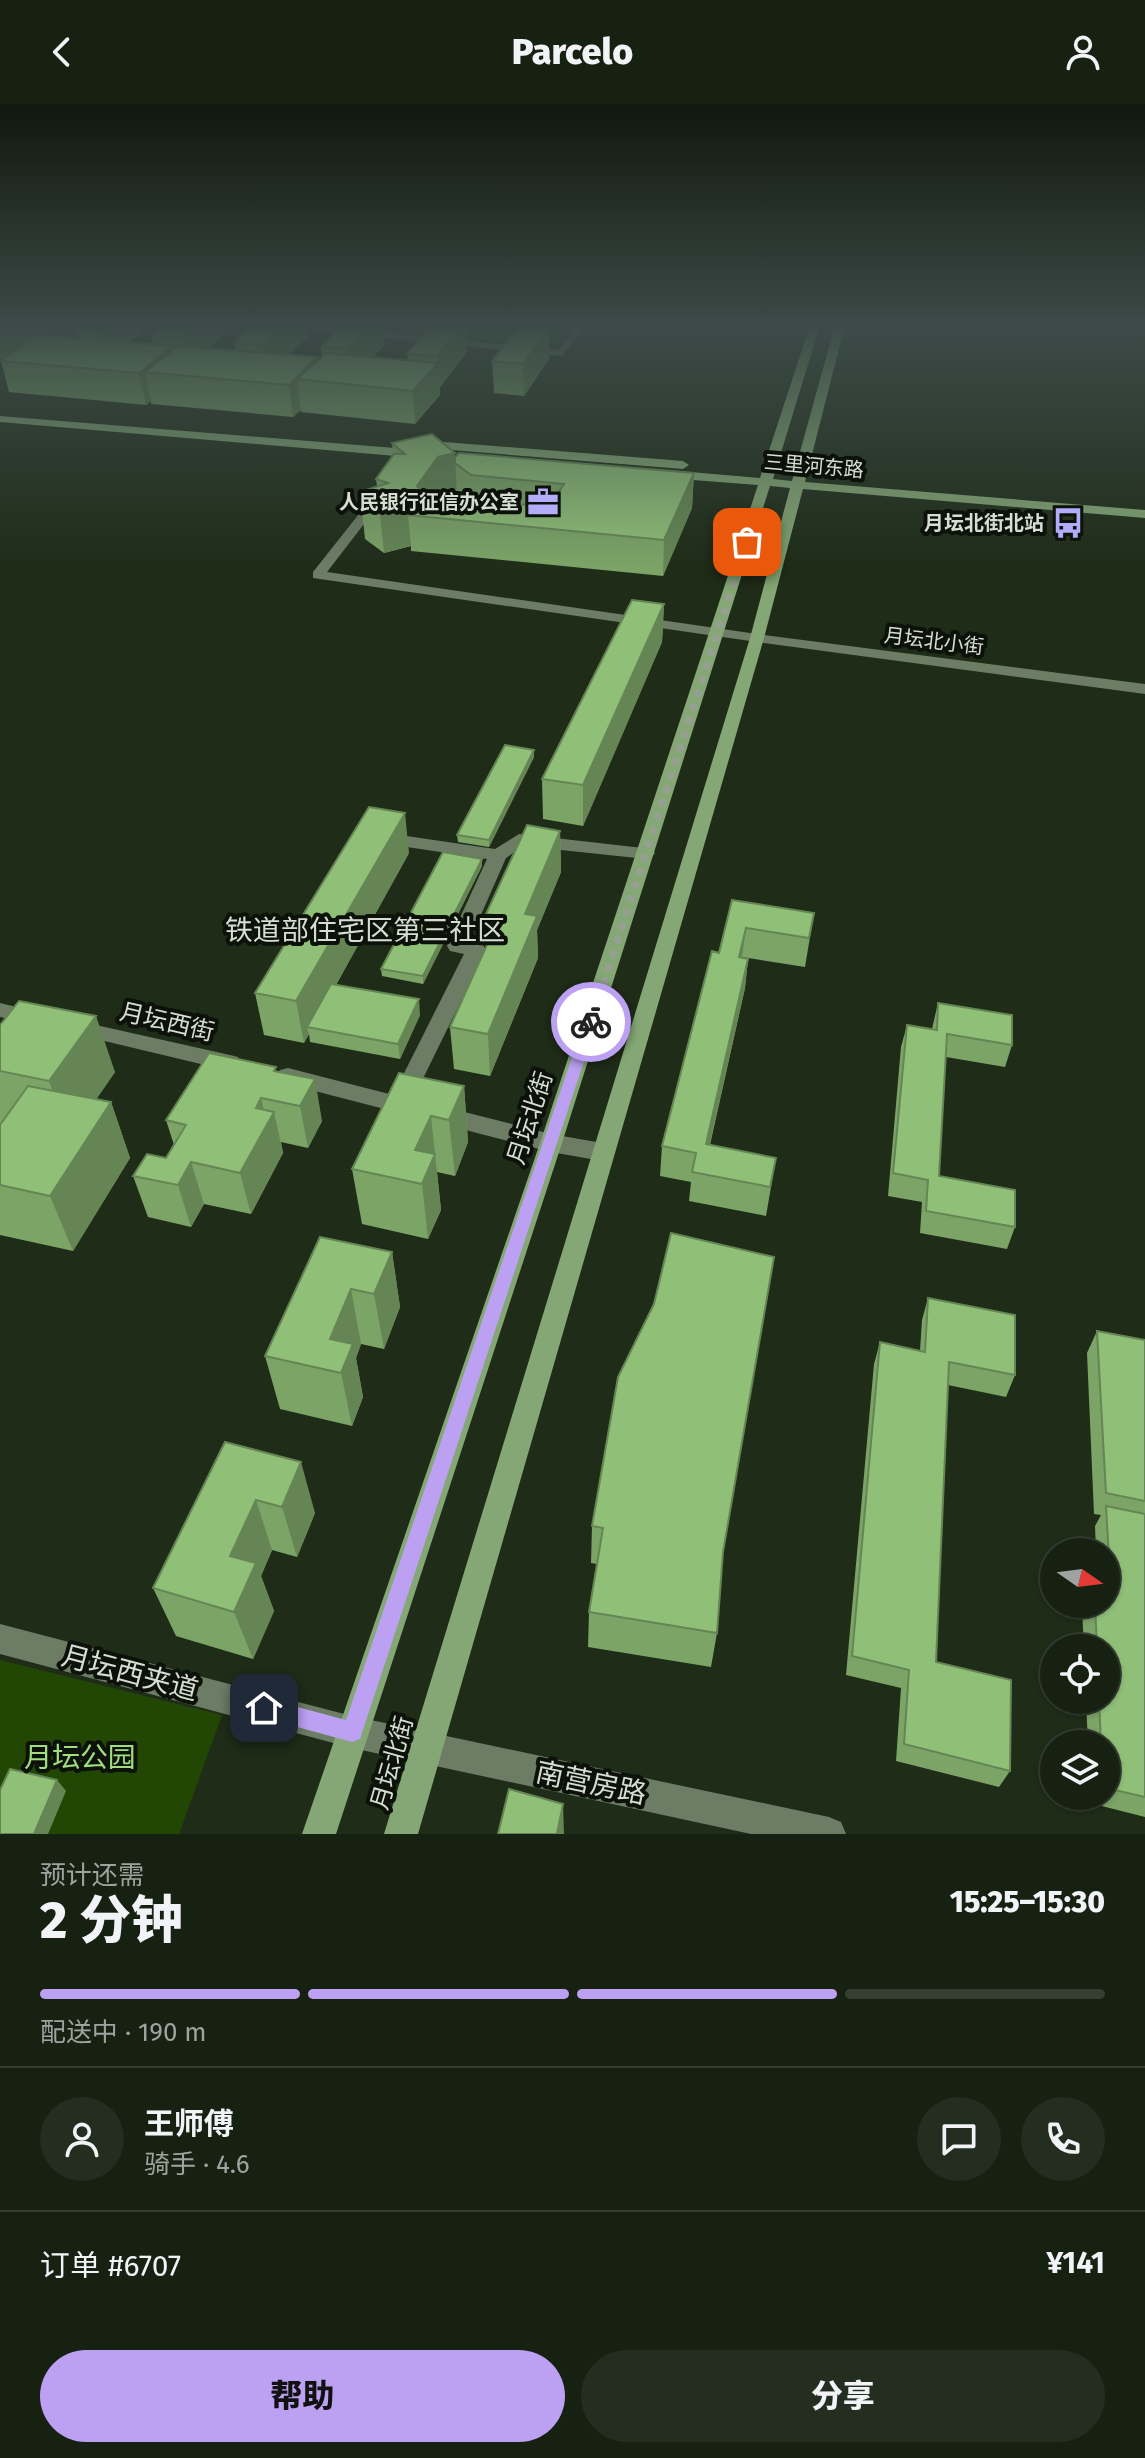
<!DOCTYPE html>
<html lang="zh">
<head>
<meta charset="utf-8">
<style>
	:root { --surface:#172112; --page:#242e20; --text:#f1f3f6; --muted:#9ea39f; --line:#363e32; --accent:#bca0f2 }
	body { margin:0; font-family:"Fira Sans","Noto Sans SC",sans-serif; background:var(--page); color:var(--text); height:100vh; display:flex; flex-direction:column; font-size:30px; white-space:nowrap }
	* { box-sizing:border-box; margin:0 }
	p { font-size:26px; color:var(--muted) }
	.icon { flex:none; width:44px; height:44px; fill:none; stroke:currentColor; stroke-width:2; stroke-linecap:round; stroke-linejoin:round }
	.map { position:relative; height:1730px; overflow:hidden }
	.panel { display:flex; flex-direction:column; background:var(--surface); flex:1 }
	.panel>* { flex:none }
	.needle { width:52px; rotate:104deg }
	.controls { position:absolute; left:1040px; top:1434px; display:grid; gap:16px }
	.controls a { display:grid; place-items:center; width:80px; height:80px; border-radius:50%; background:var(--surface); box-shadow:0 2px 6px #0004,0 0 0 2px var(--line); font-size:40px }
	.pin { position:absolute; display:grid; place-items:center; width:68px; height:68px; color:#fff; margin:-34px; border-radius:16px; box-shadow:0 4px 12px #0006 }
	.courier { position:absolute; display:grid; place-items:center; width:80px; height:80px; margin:-40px; border:6px solid #bca0f2; border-radius:50%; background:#fff; color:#222; box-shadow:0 2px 10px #0007 }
	.headline em { font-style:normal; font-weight:800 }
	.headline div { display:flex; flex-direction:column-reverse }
	.headline { display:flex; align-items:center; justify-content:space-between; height:136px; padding:0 40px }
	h1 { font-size:52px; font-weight:800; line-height:60px }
	.bar { display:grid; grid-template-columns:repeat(4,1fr); gap:12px 8px; align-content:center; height:96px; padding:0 40px }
	.bar i { height:10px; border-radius:6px; background:var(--line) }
	.bar .active { background:var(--accent) }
	.bar p { grid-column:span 4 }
	.line { display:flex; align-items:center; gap:20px; padding:0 40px; border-top:2px solid var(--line) }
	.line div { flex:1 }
	.round { display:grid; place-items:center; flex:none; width:84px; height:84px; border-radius:42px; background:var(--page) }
	.action { display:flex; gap:16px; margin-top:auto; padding:16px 40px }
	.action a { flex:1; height:92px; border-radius:48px; background:var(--accent); color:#111; font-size:32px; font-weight:800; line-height:92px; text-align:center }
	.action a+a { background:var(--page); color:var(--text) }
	header { display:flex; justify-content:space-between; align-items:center; height:104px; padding:0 40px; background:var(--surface); font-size:36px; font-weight:800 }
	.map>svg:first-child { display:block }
</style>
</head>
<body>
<header><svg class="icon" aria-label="back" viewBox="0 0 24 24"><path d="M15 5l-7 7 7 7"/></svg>Parcelo<svg class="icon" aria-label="person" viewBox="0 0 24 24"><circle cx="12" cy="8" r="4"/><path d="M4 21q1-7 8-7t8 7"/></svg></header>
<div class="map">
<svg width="1145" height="1730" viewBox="0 0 1145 1730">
	<rect width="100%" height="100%" fill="#1f2c18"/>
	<path fill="#224705" d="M466,221H567L551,243L454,234Z
		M0,1556L222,1611L179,1730H0Z"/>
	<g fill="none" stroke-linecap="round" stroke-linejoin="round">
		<path fill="#6c7c65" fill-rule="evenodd" d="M262,221H303L559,246L577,221H587L562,252Z
			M378,390L384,394L327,468L757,530L1145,580V590L757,538L313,474V468L374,391Z
			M393,730L495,745L519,730L652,745L655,749L652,753L646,755L523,742L506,754L469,838L483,841L486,846L413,995L551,1030L602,1039L610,1042L613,1048L610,1054L602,1057L551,1048L280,978L277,972L280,966L288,964L393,991L464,850L450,847L447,842L487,755L387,740L384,736L387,732Z
			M0,899L42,909L45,914L42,919L35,921L0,913Z
			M78,917L230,951L238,953L241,959L238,965L230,967L71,929L68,924L71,919Z
			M0,1520L352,1612L829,1713L841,1718L846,1730H751L352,1644L0,1550Z"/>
		<path fill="#85a775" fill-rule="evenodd" d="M810,221H820L773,375L792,377L835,221H845L805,378L1145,406V414L803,385L764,534L418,1730H384L750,534L790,384L770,382L562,1039L336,1730H302L540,1039L758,381L667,374L661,370L667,366L760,374Z
			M0,312L419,346L425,350L419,354L0,318Z
			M419,336L683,357L689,361L683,365L415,343V337Z"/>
	</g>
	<path fill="#7ca467" d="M0,221H54L39,231L76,234L74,224L77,221H151L129,239L153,241L151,231L230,226L208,244L236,246L234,238L307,233L289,251L317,256L322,252L321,243L385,240L373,253L408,256L407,250L432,221H466L467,248L440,283V291L415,320L301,308V306L293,313L151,300V297L146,301L9,288L1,257L30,237L0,256Z
		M549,224V255L524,292L494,289L492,257Z
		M392,339L455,349V353L694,369L692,404L663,472L411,447V442L384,449L365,435L360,388L377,382L376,375L393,351Z
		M664,500L662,538L583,722L543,715L542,675Z
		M534,646V653L489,743L458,738L457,731Z
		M560,727L561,768L537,826L538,854L490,972L454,965L450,923L488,838L486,810Z
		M409,749L336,881L420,911L400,955L310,938L309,930L304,939L264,931L255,889Z
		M482,762L423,880L382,872L381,865Z
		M732,796L814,809L805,863L742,853V854L748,855L745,884L710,1041L776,1054L766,1112L689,1097L691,1078L660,1072L662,1042L719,849Z
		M938,899L1012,941L1005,963L946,953L939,1072L1015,1123L1007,1145L920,1129L922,1098L888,1092L901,943L907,921L932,925Z
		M0,921L115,968L96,995L111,998L130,1054L73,1147L0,1131V1021L1,1019H0Z
		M277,967L322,1017L308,1044L281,1038L283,1049L251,1110L204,1100L191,1123L148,1113L133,1072L166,1054L174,1041L166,1016Z
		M464,982L468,1038L455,1072L437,1068L441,1106L428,1135L362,1120L352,1065Z
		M392,1148L400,1203L384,1245L361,1240L356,1254L363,1293L352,1322L280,1305L265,1252Z
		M928,1194L1015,1271L1006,1293L948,1281L936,1558L1010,1667L999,1683L896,1657L901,1584L846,1571L874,1260L880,1238L920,1247L922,1216Z
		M1097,1227L1145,1236V1713L1090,1699V1692H1106V1640H1088L1086,1596H1106V1544H1084L1082,1504L1085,1500H1106V1448H1096L1095,1422L1101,1411L1094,1410L1087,1249Z
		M225,1338L315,1409L297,1453L272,1446L261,1472L274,1507L253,1555L176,1532L153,1484Z
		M592,1422L723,1450L717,1529L711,1563L588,1543L589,1508L597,1460L591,1459Z"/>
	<path fill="#658654" d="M15,221H54L0,256V231Z
		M105,221H151L106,257L99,226Z
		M194,221H229L230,226L185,264L180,233Z
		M283,221H306L307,233L267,272L262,241Z
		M371,221H383L385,240L352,276L348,245Z
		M462,221H466L467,248L440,283V291L415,320L413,287L437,260V252Z
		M549,224V255L524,292L523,260Z
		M173,242L178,271L145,268L151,297L146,301L139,269Z
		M317,253L320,278L297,275L301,306L293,313L289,281Z
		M455,349L457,395L408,411L411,442L384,449L379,401L417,382L438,353Z
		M694,369L692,404L663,472L664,436Z
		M664,500L662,538L583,722V681Z
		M534,646V653L489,743V736Z
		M405,709L409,749L312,924L307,923L309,930L304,939L296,897Z
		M560,727L561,768L537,826L538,854L490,972L488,930L525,810Z
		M482,755V762L423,880V872Z
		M746,824L742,853L735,883L739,853Z
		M748,855L745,884L703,1070L706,1040Z
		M419,895L420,911L400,955L398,940Z
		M96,912L115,968L70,1034L49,977Z
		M315,975L322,1017L308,1044L300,1002Z
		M464,982L468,1038L455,1072L449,1016Z
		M261,994L267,1020L274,1008L283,1049L251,1110L240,1069L256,1004Z
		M111,998L130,1054L73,1147L50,1092Z
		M431,1012L441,1106L428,1135L422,1080L415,1046Z
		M191,1058L204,1100L191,1123L178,1081Z
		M392,1148L400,1203L384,1245L374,1190Z
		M351,1185L361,1240L356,1254L363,1293L352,1322L341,1269L330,1235Z
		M301,1358L315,1409L297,1453L282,1403Z
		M256,1396L272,1446L261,1472L274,1507L253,1555L234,1508L230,1452Z
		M57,1676L66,1687L48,1730H34Z
		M563,1700L564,1730H557Z"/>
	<path fill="#90bf78" stroke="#658654" stroke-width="2" d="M0,221H15L0,231Z
		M77,221H105L99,226L74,224Z
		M162,221H194L180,233L151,231Z
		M254,221H283L262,241L234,238Z
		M343,221H371L348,245L321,243Z
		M432,221H462L437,252L407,250Z
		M520,222L549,224L523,260L492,257Z
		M39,231L173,242L139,269L1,257Z
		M178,242L317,253L289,281L145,268Z
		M326,249L438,259L413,287L297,275Z
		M432,330L455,349L438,353L417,382L424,391L379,401L360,388L388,379L376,375L394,350H405L392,339Z
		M459,349L694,369L664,436L408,411L413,406L456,394L549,403L564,380L471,371L455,359V353Z
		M632,496L664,500L583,681L542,675Z
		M505,641L534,646L489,736L457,731Z
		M369,703L405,709L296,897L255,889Z
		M527,721L560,727L525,810L537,812L488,930L450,923L500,812L486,810Z
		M443,748L482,755L423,872L381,865Z
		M732,796L814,809L809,834L746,824L739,853L748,855L706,1040L776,1054L770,1083L692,1068L696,1049L662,1042L712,847L719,849Z
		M331,880L419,895L398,940L307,923Z
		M19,897L96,912L49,977L0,967V921Z
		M938,899L1012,911V941L947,930L939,1072L1015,1086V1123L926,1107L928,1076L893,1069L907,921L937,926Z
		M209,949L276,963L274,967L315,975L300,1002L261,994L256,1004L274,1008L240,1069L191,1058L178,1081L133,1072L147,1050L166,1054L186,1021L166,1016Z
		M399,969L464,982L449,1016L431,1012L415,1046L435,1050L422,1080L352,1065Z
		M28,982L111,998L50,1092L0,1081V1021Z
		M671,1129L774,1153L723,1448L717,1529L589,1508L603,1424L592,1422L618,1273L654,1200Z
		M320,1133L392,1148L374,1190L351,1185L330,1235L353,1240L341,1269L265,1252Z
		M928,1194L1015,1211V1271L949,1258L936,1558L1011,1576L1010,1667L904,1640L909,1566L852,1552L880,1238L925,1248Z
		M1097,1227L1145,1236V1397L1106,1389Z
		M225,1338L301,1358L282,1403L256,1396L230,1452L256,1459L234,1508L153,1484Z
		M1106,1402L1145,1410V1693L1106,1684V1640H1101L1099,1596H1106V1544H1097L1095,1500H1106V1487L1111,1488Z
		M10,1665L57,1676L34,1730H0V1686Z
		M509,1685L563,1700L557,1730H498Z"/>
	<linearGradient id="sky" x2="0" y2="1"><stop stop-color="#11180d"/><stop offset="0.48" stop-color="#3c4b48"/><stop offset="1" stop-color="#3c4b48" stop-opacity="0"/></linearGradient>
	<rect width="1145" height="464" fill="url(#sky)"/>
	<path fill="#bca0f2" d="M591,914L597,918L360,1635L352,1638L257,1612L254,1604L257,1597L264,1594L346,1616L584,918Z"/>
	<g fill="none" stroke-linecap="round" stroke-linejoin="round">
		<path stroke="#96a091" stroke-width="8" stroke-dasharray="0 14.4" d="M591,918L747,438"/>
	</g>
	<defs>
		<symbol id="office-bare" viewBox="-9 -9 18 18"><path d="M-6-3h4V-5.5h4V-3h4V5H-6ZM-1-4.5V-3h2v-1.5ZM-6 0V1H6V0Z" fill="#b1adfa" stroke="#0c120a" stroke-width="2.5" paint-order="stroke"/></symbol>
		<symbol id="bus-bare" viewBox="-9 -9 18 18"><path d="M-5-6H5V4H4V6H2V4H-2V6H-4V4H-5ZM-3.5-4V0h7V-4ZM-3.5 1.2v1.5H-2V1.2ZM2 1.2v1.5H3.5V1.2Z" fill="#b1adfa" stroke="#0c120a" stroke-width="2.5" paint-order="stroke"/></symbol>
	</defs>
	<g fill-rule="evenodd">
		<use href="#office-bare" x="521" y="376" width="44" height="44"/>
		<use href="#bus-bare" x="1046" y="397" width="44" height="44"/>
	</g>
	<g text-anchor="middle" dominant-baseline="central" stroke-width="8" stroke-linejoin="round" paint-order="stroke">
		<g font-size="20" fill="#d6ded2" stroke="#0c120a">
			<text transform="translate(814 362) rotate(5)">三里河东路</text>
			<text transform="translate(934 537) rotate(7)">月坛北小街</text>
		</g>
		<g font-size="20" font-weight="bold" fill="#d6ded2" stroke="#0c120a" text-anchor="end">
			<text x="519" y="398">人民银行征信办公室</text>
			<text x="1044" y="419">月坛北街北站</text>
		</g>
		<g font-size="24" fill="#d6ded2" stroke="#0c120a">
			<text transform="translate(167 918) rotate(13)">月坛西街</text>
			<text transform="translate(530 1014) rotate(-72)">月坛北街</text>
			<text transform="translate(392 1659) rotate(-74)">月坛北街</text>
		</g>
		<g font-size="28" fill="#d6ded2" stroke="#0c120a">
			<text x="365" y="826">铁道部住宅区第三社区</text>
		</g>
		<g font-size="28" fill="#d6ded2" stroke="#0c120a">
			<text transform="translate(130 1569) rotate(15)">月坛西夹道</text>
			<text transform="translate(591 1679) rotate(12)">南营房路</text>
		</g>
		<g font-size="28" fill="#a0dd7f" stroke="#0c120a">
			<text x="80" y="1653">月坛公园</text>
		</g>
	</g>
</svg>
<div class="controls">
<a><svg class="needle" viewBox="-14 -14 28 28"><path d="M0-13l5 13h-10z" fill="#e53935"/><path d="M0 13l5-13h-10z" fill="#9ea39f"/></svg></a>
<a><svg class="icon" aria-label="locate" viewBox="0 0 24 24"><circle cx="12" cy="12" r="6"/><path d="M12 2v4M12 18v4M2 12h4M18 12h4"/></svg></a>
<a><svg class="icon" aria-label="layers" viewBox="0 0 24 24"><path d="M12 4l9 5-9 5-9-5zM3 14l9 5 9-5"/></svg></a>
</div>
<div class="pin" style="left:747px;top:438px;background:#ea580c"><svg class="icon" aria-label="bag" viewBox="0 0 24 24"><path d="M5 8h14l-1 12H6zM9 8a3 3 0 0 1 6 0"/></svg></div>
<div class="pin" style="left:264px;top:1604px;background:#1f2937"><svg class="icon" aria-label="home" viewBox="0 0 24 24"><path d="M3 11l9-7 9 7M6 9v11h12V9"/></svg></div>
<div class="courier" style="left:591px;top:918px"><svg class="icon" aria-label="bike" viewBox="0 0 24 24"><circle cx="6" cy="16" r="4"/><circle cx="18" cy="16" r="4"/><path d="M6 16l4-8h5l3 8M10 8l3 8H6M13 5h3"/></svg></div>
</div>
<section class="panel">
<div class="headline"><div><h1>2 分钟</h1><p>预计还需</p></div><em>15:25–15:30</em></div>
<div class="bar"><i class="active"></i><i class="active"></i><i class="active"></i><i></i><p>配送中 · 190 m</p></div>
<div class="line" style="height:144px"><a class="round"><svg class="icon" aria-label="person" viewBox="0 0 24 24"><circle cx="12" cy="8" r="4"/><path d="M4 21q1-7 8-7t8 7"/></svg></a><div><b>王师傅</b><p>骑手 · 4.6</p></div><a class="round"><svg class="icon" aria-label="chat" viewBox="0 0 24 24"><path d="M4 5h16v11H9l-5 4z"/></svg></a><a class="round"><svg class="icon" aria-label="phone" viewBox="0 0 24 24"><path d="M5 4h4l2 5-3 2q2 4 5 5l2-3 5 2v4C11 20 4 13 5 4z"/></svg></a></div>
<div class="line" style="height:104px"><div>订单 #6707</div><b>¥141</b></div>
<div class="action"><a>帮助</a><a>分享</a></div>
</section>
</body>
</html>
